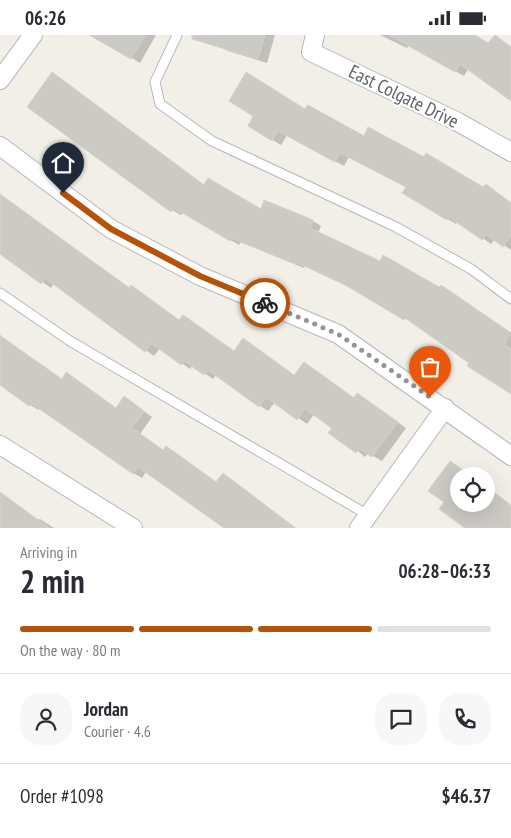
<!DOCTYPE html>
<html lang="en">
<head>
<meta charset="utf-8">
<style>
	:root { --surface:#fff; --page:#f7f7f7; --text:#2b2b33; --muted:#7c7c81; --line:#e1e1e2; --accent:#b45309 }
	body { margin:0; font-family:"PT Sans Narrow",sans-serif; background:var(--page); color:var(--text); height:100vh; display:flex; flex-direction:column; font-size:19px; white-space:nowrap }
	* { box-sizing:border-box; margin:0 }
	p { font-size:16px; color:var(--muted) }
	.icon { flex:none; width:28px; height:28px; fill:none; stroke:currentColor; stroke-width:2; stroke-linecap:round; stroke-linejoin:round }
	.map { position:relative; height:493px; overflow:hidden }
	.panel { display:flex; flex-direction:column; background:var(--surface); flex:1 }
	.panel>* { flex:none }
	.controls { position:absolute; left:450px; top:432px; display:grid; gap:10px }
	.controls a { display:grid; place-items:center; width:45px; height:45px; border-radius:50%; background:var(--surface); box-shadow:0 5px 20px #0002; font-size:25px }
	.pin { position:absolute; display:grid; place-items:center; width:42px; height:42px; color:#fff; margin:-51px -21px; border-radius:50% 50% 50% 0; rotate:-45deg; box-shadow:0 0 5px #0007 }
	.pin .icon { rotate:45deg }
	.courier { position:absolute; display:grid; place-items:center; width:50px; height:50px; margin:-25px; border:4px solid #b45309; border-radius:50%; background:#fff; color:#222; box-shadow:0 1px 6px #0007 }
	.head em { font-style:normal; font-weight:600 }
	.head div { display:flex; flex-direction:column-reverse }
	.head { display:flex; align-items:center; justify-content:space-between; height:85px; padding:0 20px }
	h1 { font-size:32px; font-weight:600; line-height:38px }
	.bar { display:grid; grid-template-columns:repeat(4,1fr); gap:8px 5px; align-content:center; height:60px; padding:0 20px }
	.bar i { height:6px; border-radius:4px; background:var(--line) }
	.bar .current { background:var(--accent) }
	.bar p { grid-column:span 4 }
	.line { display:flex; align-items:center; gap:12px; padding:0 20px; border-top:1px solid var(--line) }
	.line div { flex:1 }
	.round { display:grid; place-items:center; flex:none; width:52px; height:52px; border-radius:20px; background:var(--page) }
	.status { display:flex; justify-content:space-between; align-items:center; height:35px; padding:0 25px; background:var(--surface); direction:ltr }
	.status svg { height:14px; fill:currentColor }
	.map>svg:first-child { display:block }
</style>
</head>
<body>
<div class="status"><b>06:26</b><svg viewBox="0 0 49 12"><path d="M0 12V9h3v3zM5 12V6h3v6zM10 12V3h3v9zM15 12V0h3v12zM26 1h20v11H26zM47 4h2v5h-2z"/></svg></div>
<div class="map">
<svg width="511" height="493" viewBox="0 0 511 493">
	<rect width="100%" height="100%" fill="#f1efe8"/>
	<path fill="#0003" d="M94,0H156L140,28Z
		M223,0H275L267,28L228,16L219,11Z
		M380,0H472L489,9L495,1L511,12V64L468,34L464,41L409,10L407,13Z
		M29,72L261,176L265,166L313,186L321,191L318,198L440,254L450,256L511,298V358L468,331L470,328L413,288L357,255L305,231L304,233L241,207L239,210L183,177L181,180L172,175Z
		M306,75L484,154L511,168V215L495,204L491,209L458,186L456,189L404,158L407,152L349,122L344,131L287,100L281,110L249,91Z
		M0,160L130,253L180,286L184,281L235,317L244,305L295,341L304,328L355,364L366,365L406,393L382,426L368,418L365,422L314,379L307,389L275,367L268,376L216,340L213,344L193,330L190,334L160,313L154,321L54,248L51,253L0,217Z
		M0,300L62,345L117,374L133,368L152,382L140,399L164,416L167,412L175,417L217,448L232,445L296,493H226L146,437L142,443L133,438L40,373L39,375L30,370L0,348Z
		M451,427L473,441H459V469H486V451L511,470V493H467L446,467L430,456Z
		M0,457L38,485L40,484L54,493H0Z"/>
	<path fill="#cccac5" stroke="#d6d1c6" d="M89,0H145L131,24Z
		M192,0H265L258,24L192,4Z
		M389,0H475L488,8L495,0L511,12V66L460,29L455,37Z
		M52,37L204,150L208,143L261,174L264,165L313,185L310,193L380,226L383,220L439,252L441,250L511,298L504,309L511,314V359L467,331L469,328L405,283L404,285L347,251L296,227L295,229L231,203L230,206L174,173L171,177L27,72Z
		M246,37L305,74L308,70L364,101L368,92L424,122L426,118L483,152L486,149L511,168V201L503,212L486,199L482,205L449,182L447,185L402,158L406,152L340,118L335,127L278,96L272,106L248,91L253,81L229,66Z
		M0,159L129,253L131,250L179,285L183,280L234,316L243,303L294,340L304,327L354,363L357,358L398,387L372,422L359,413L356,418L328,398L332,393L305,374L297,385L266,362L259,372L208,335L204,340L184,326L181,330L151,308L145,317L45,243L41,249L0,219Z
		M0,301L62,344L66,337L116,373L124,361L144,376L132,393L163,415L166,411L216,447L223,438L295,493H224L138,432L133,439L31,368L29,371L0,350Z
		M450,426L471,441H459V469H486V453L511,471V493H465L439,474L444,467L428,456Z
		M0,457L49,493H0Z"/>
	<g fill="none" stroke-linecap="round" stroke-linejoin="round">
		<defs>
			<path id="lane" d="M177,0L155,47L160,69L212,106L396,192L471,234L511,264
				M0,258L70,306L368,480"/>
			<path id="street" d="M315,0L311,17L458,87L511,117
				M0,45L33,0
				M0,111L111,194L200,241L338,299L511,421
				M0,410L133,493
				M359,493L445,373"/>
		</defs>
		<use href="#lane" stroke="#b5b8bc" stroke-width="11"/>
		<use href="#street" stroke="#b5b8bc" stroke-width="20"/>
		<use href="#lane" stroke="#fff" stroke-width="9"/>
		<use href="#street" stroke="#fff" stroke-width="18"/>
	</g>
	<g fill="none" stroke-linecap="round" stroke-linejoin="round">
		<path stroke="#929495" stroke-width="5" stroke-dasharray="0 9" d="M265,268L338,299L430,362"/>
		<path stroke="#b45309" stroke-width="6" d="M63,158L111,194L200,241L265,268"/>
	</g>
	<g text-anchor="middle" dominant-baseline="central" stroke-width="4.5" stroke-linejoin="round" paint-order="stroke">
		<g font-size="19" fill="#5f6368" stroke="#fff">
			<text transform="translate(404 61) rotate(26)">East Colgate Drive</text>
		</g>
	</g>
</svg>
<div class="controls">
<a><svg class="icon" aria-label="locate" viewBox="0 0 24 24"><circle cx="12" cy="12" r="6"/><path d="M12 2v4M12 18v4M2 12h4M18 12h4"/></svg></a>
</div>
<div class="pin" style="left:430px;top:362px;background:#ea580c"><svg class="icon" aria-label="bag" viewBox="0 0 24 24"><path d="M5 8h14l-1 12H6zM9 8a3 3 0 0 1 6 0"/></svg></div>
<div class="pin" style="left:63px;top:158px;background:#1f2937"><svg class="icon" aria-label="home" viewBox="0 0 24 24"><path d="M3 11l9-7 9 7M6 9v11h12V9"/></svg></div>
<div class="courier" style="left:265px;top:268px"><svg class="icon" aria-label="bike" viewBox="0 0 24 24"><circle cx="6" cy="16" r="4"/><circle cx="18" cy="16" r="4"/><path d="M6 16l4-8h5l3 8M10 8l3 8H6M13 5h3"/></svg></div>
</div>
<section class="panel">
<div class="head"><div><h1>2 min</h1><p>Arriving in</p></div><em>06:28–06:33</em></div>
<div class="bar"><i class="current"></i><i class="current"></i><i class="current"></i><i></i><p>On the way · 80 m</p></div>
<div class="line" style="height:90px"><a class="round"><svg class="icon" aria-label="person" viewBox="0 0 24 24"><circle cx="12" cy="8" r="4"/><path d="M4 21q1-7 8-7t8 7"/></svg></a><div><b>Jordan</b><p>Courier · 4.6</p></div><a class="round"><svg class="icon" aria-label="chat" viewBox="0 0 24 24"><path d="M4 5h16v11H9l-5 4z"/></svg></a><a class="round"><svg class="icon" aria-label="phone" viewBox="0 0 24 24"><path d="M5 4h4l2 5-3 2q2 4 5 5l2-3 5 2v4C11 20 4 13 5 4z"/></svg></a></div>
<div class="line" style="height:65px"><div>Order #1098</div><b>$46.37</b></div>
</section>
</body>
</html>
